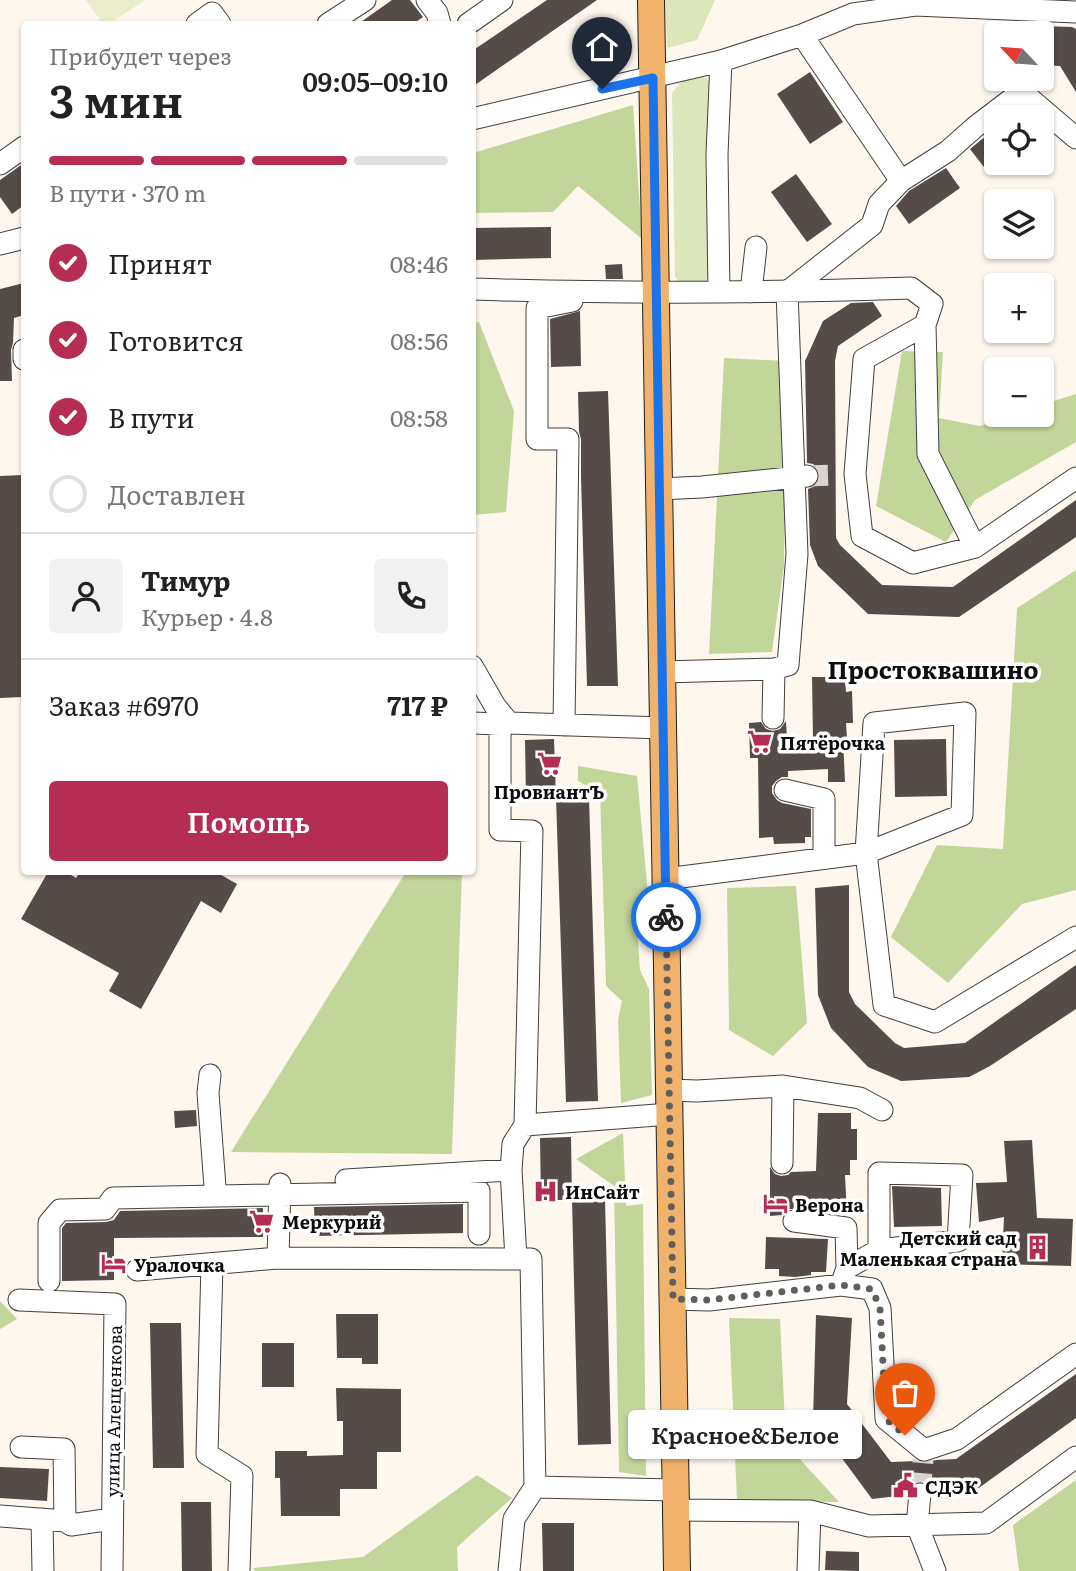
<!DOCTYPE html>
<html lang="ru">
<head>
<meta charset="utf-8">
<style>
	:root { --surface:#fff; --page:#f2f2f2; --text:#222; --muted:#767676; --line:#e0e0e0; --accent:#b52d52 }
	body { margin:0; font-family:Literata,serif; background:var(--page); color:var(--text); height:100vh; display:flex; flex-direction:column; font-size:26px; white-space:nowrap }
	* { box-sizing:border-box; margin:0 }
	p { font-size:23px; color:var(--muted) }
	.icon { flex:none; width:38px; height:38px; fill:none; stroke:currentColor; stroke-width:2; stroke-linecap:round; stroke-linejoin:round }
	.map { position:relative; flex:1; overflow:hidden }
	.panel { position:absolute; left:21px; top:21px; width:455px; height:854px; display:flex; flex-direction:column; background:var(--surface); border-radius:7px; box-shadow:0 2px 5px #0004 }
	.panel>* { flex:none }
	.needle { width:46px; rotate:296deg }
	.controls { position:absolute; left:984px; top:21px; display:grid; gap:14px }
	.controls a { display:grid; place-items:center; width:70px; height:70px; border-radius:7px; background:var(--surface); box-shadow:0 2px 5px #0004; font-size:35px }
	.pin { position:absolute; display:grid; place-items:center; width:60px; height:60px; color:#fff; margin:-72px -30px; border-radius:50% 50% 50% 0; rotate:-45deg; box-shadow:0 0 7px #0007 }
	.pin .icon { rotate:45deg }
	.courier { position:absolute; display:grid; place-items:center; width:70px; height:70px; margin:-35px; border:5px solid #1a73e8; border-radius:50%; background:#fff; color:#222; box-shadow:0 2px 9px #0007 }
	.bubble { position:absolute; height:49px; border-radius:7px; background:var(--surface); box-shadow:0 2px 5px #0004; font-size:23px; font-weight:600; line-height:49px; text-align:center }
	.head em { font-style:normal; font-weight:600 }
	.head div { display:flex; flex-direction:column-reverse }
	.head { display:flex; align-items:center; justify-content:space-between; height:119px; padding:0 28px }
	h1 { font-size:46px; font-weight:600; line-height:52px }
	.bar { display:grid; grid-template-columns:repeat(4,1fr); gap:10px 7px; align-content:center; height:84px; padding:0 28px }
	.bar i { height:9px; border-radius:5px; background:var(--line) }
	.bar .current { background:var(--accent) }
	.bar p { grid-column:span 4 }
	.line { display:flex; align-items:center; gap:18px; padding:0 28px; border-top:2px solid var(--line) }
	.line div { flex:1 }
	.round { display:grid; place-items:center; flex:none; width:74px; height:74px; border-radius:7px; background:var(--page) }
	ol { padding:0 28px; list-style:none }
	li { display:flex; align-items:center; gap:21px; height:77px }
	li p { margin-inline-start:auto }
	li .icon { padding:7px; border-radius:50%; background:var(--accent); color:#fff; stroke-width:4 }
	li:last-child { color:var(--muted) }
	li i { width:38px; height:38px; border:4px solid var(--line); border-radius:50% }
	.button { display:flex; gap:14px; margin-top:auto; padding:14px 28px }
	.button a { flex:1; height:80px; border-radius:7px; background:var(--accent); color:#fff; font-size:28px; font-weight:600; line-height:80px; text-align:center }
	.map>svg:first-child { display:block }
</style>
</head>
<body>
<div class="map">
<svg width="1076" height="1571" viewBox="0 0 1076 1571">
	<rect width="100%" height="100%" fill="#fef7ee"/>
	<path fill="#dbe6ba" d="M665,0H715L697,40L667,48Z
		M697,77L707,78L710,85L713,281L705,284L679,283L675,276L672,93L681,82Z"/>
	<path fill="#c3d69a" d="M633,105L642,239L578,186L553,212L473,213V153Z
		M479,322L514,411L506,512L473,515L472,323Z
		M902,351L943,352L939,418L980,426L1014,415H1041V405L1076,394V442L975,500L946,542L876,506Z
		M724,358L787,361L784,566L772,652L709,654Z
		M1076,570V890L1022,904L948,983L891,937L937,845L1003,849L1017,608Z
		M578,766L637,776L648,894L636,914L640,970L649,989L652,1095L621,1103L618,1020L622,1001L606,986L600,794L578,781Z
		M406,872H462L452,1154L231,1152Z
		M796,886L807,1023L773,1056L729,1030L727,888Z
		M623,1133L626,1206L643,1204L646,1476L619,1472L614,1186L576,1159Z
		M0,1301L17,1319L0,1329Z
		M729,1318L780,1319L786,1444L839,1502L737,1501Z
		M477,1475L512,1498L457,1547L458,1571H255L253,1568L363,1557Z
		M1076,1480V1571H1019L1013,1525Z"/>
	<path fill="#eaeecb" d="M86,0H145L109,24H103Z"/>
	<path fill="#554c4a" d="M392,0H410L423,17L413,24H358Z
		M547,0H597L472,87V51Z
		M1041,26L1072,27L1076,29V92L1060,66L1041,65Z
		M810,72L843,122L810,144L777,94Z
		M996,128V164L987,171L970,149Z
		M24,163V205L12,214L0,197V180Z
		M946,168L960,188L909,224L896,206L909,191Z
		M796,174L832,224L807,242L771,192Z
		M551,227V258L472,260V228Z
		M622,264L623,279H606L605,265Z
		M24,283V315L14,318L13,343L11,350L12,381H0V289Z
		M873,302L882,316L838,346L835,361L836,538L840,545L882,585L953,587L1076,500V537L959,617L868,614L818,566L810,545L808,489L815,486L819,482L820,475L817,468L813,464L807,463L805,361L823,321L851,303Z
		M580,311L581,366L551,367L550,319Z
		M608,391L618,686H587L581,477V439L579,432L578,392Z
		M24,475V697L0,698V476Z
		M812,677H845L846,692L852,691L853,723H846L847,738H843L845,782H828V769L788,771V777H782L776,781L772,786V793L777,800L782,803L811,809V837H805V843L774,844L773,837L759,838L758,758H750L749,723L761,722L766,729L773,731L780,729L786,721L787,740L813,739Z
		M554,739L556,798L526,799L525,740Z
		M946,739L947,796L895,797L894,740Z
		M589,797L598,1101L566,1102L556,798Z
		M48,872H66L76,878L80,872H216L237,884L221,913L201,901L141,1009L109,991L119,973L21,919Z
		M849,885V992L855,1004L895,1043L904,1048L965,1043L1076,965V1009L990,1066L969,1077L901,1081L868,1067L831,1028L818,995L815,888Z
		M196,1110L197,1126L175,1128L174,1111Z
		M818,1113H851V1129H857V1160H850V1175H845L847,1215L828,1212L827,1200H803V1209H790L782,1215L770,1216V1167L775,1174L781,1176L788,1175L791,1172L816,1171Z
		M571,1137L572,1200H541L540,1138Z
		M1032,1140L1037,1218L1073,1219L1071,1266L1002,1264L1004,1217L979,1222L976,1183L1007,1182L1004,1141Z
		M892,1186L941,1188L942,1226L894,1227Z
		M605,1199L611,1444L578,1445L572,1200Z
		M463,1204V1233L315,1236L314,1207Z
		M263,1208V1237L114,1238V1280L62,1281V1228L66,1223L106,1222L114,1220L120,1211Z
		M766,1237L828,1239L826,1272H811V1275L795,1277L779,1276V1269H765Z
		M336,1314H378V1364H362V1358H337Z
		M816,1315L852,1318L847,1404L891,1462L917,1461L922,1463L936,1460L956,1459L1076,1374V1418L976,1490L933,1493L928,1484L921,1481L915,1482L910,1486L907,1495L872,1499L813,1419Z
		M150,1323H181L184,1468H153Z
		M262,1343H294V1387H262Z
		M336,1388L401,1389V1452H377V1489H340V1516H281L280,1478H275V1451H307V1456L343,1455V1421H337Z
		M0,1467L49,1469L47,1501L0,1498Z
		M181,1502H211L212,1571H182Z
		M542,1523H574V1571H543Z
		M826,1551L859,1552V1571L825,1570Z"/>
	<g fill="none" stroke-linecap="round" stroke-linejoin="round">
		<path stroke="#dad4cc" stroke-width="21" stroke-dasharray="21 10" stroke-linecap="butt" d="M807,476L836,475
			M920,1494L923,1460"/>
		<defs>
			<path id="minor" d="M427,0L437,13L440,24
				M197,24L212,13L220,24
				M328,24L365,0
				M468,24L502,0
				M802,35L901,181
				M472,119L721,61L802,35L853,14L915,5L1076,12
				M0,164L24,147
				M0,244L24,238
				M472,289C619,294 765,293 911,288L932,304L925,325L928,454L975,547
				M719,292L717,154L721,61
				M751,292L756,247
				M925,325L864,359L855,474L862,536L913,563L975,547L1076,478
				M24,350V359
				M659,489L702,487L807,476
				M472,666L495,706L509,723L663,728
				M774,669L788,665L797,554L787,292L872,225L879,204L901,181L948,151L975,127L1017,95L1029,98L1076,138
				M662,672L774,669L773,718
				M472,723L500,724
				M509,723L500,724V830L532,831L525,1125
				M564,725L568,439H537V308L572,301
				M785,790L824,799V858
				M666,879L866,853L962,815L965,713L874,723L866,853L884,1005L935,1022L1076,937
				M210,1075L208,1093L215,1187
				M783,1086L860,1098L882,1110
				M669,1090L697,1091L783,1086L782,1163
				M346,1180L511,1170
				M794,1221L846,1228L847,1268L843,1280
				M278,1258L280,1184
				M516,1259L511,1170L513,1144L525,1125L670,1114
				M212,1264L207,1454L242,1476L239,1571
				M847,1268L879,1250L958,1241L962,1175L879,1173V1250
				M137,1270L278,1258L531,1259L535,1487L514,1519L509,1571
				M49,1281V1223L60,1210L105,1209L113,1198L479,1191V1234
				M672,1299L709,1300L841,1285L872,1289L880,1308L886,1419L924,1450L957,1439L1076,1354
				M19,1300L115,1304L112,1571
				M21,1447L64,1449L65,1521
				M535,1487L675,1490
				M920,1494L917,1525L935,1571
				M676,1510L810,1511L869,1526L986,1523L1076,1457
				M0,1516L65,1521L71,1525L112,1519
				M42,1519L43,1571
				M808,1571L810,1511"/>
			<path id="major" d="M651,0L677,1571"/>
		</defs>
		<use href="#minor" stroke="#404040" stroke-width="23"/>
		<use href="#major" stroke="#1e1e1e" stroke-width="28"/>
		<use href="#minor" stroke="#fff" stroke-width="21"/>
		<use href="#major" stroke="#f1b36c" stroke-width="26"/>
	</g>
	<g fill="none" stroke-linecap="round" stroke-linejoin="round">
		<path stroke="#615f5c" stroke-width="7" stroke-dasharray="0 12.6" d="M666,917L673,1299L709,1300L841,1285L872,1289L880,1308L886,1419L905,1435"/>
		<path stroke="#1a73e8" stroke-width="9" d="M602,89L653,78L666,917"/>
	</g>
	<defs>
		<symbol id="supermarket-bare" viewBox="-9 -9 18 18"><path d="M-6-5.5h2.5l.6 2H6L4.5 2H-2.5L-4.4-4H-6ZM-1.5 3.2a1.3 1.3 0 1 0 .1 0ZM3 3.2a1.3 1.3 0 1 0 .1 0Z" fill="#b52d52" stroke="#fff" stroke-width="2.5" paint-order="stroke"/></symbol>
		<symbol id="hospital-bare" viewBox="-9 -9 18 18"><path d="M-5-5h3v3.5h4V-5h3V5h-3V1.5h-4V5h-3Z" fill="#b52d52" stroke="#fff" stroke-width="2.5" paint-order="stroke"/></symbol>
		<symbol id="hotel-bare" viewBox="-9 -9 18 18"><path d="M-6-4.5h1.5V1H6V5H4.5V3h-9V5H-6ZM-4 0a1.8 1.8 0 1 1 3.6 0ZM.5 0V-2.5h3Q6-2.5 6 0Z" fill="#b52d52" stroke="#fff" stroke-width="2.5" paint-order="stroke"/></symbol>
		<symbol id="building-bare" viewBox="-9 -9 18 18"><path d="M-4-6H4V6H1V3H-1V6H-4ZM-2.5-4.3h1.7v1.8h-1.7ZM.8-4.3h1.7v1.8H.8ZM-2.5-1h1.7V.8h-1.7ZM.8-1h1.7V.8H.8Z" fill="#b52d52" stroke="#fff" stroke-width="2.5" paint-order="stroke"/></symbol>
		<symbol id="civic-bare" viewBox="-9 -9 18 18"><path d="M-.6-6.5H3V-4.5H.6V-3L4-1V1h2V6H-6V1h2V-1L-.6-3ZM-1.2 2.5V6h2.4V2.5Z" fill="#b52d52" stroke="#fff" stroke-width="2.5" paint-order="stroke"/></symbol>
	</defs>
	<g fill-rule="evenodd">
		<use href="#supermarket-bare" x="742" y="724" width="35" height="35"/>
		<use href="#supermarket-bare" x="532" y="746" width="35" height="35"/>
		<use href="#hospital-bare" x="528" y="1174" width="35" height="35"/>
		<use href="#hotel-bare" x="758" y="1186" width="35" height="35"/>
		<use href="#supermarket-bare" x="244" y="1204" width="35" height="35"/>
		<use href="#building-bare" x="1020" y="1230" width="35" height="35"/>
		<use href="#hotel-bare" x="96" y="1246" width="35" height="35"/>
		<use href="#civic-bare" x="888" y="1468" width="35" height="35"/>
	</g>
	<g text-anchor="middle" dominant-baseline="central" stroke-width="7" stroke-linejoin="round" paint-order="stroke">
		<g font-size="18" font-weight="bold" fill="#0d0d0d" stroke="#fff" text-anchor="start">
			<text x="780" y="742">Пятёрочка</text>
			<text x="549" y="791" text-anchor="middle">ПровиантЪ</text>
			<text x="565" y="1191">ИнСайт</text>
			<text x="795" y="1204">Верона</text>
			<text x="282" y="1221">Меркурий</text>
			<text x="1017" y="1237" text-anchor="end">Детский сад<tspan x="1017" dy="21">Маленькая страна</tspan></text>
			<text x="134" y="1264">Уралочка</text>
			<text x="925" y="1486">СДЭК</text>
		</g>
		<g font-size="18" fill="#0d0d0d" stroke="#fff">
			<text transform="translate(113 1411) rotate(-89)">улица Алещенкова</text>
		</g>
		<g font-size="24" font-weight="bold" fill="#0d0d0d" stroke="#fff">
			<text x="933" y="668">Простоквашино</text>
		</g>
	</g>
</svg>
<div class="controls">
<a><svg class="needle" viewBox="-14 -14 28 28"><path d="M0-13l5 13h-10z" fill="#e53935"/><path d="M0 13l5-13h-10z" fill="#767676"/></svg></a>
<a><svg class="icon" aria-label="locate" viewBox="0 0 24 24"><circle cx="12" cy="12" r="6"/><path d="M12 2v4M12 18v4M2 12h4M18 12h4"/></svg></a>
<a><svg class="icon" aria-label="layers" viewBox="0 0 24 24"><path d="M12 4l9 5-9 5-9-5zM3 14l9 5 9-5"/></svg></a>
<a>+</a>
<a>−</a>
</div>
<div class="pin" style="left:905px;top:1435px;background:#ea580c"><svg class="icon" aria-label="bag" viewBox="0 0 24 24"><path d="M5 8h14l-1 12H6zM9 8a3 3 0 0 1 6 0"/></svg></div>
<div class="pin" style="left:602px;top:89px;background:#1f2937"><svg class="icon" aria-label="home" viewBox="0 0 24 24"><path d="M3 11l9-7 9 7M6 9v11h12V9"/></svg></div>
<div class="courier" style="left:666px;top:917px"><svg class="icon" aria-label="bike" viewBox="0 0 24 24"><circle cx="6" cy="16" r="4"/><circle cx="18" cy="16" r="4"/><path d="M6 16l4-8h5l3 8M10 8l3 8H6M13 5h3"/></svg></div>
<div class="bubble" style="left:628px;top:1410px;width:234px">Красное&amp;Белое</div>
<section class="panel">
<div class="head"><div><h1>3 мин</h1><p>Прибудет через</p></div><em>09:05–09:10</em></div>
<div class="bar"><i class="current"></i><i class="current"></i><i class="current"></i><i></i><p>В пути · 370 m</p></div>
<ol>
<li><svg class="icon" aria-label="check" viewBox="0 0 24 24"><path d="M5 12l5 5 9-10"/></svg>Принят<p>08:46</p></li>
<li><svg class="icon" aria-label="check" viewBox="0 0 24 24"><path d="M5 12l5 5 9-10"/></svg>Готовится<p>08:56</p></li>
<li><svg class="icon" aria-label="check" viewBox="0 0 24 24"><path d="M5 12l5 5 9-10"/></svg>В пути<p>08:58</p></li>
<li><i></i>Доставлен</li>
</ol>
<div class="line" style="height:126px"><a class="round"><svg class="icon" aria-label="person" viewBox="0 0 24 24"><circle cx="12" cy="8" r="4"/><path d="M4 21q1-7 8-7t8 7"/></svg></a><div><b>Тимур</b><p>Курьер · 4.8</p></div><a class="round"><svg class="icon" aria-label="phone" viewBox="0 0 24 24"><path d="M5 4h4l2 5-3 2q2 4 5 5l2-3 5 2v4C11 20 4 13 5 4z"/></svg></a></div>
<div class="line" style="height:91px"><div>Заказ #6970</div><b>717 ₽</b></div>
<div class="button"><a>Помощь</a></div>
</section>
</div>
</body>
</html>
